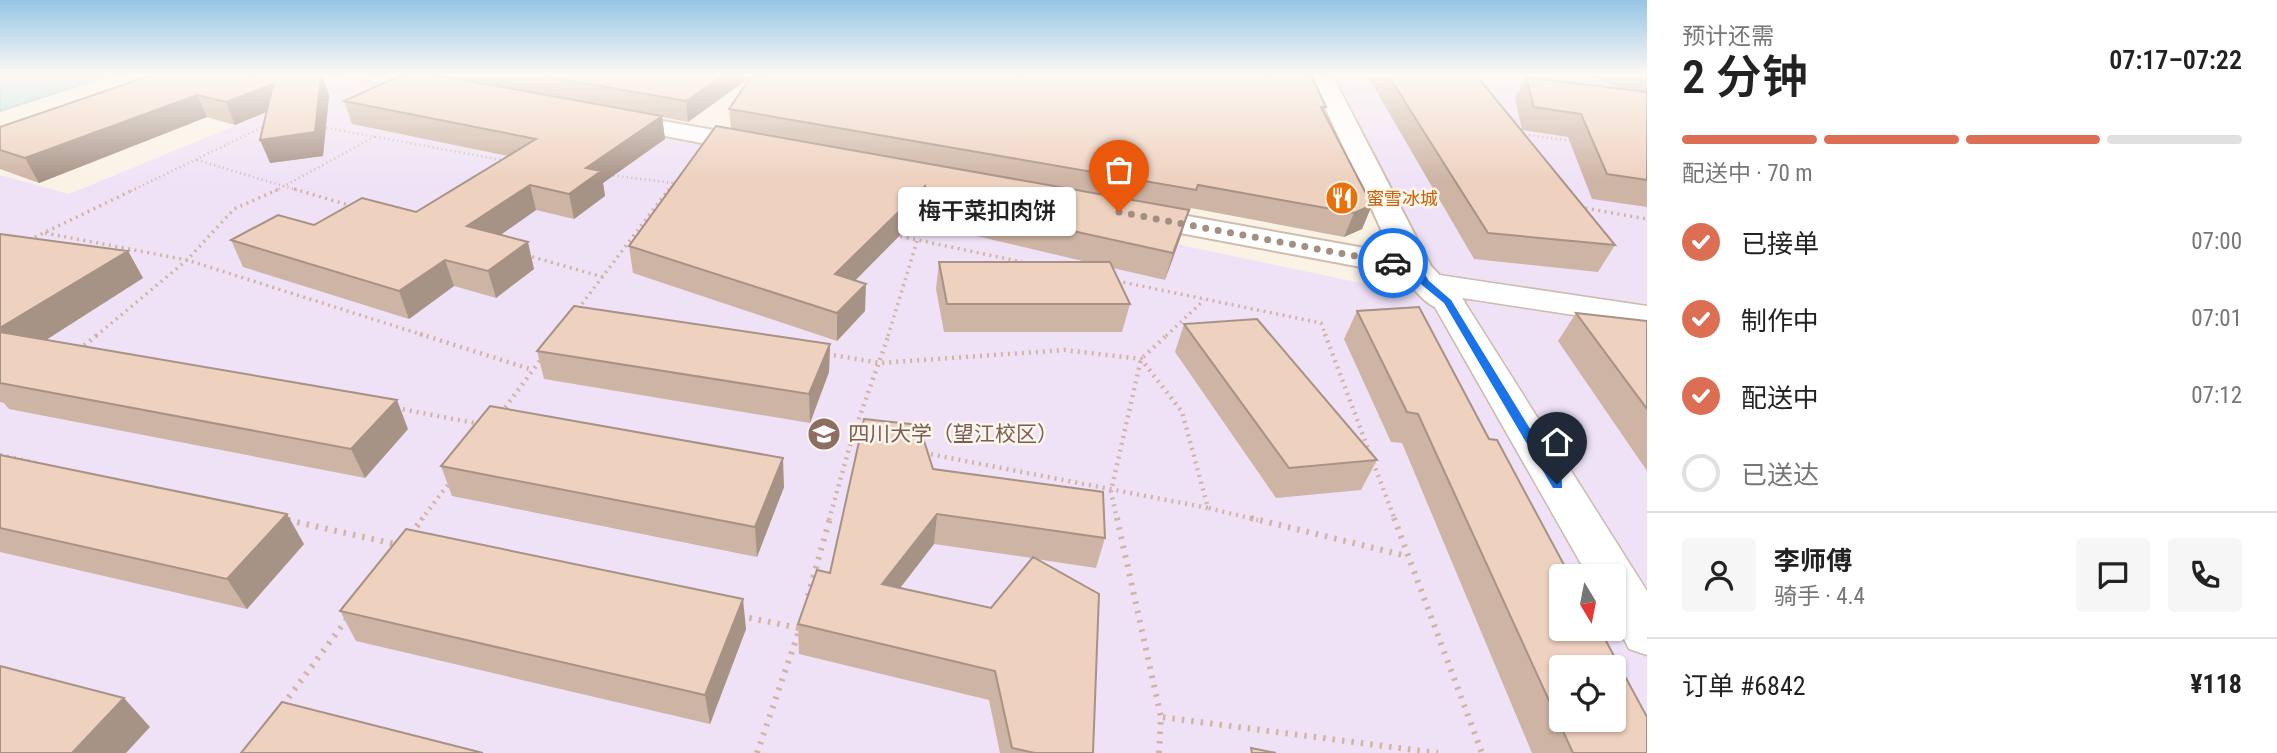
<!DOCTYPE html>
<html lang="zh">
<head>
<meta charset="utf-8">
<style>
	:root { --surface:#fff; --page:#f6f6f6; --text:#222; --muted:#767676; --line:#e0e0e0; --accent:#dc6f53 }
	body { margin:0; font-family:"Roboto Condensed","Noto Sans SC",sans-serif; background:var(--page); color:var(--text); height:100vh; display:flex; flex-direction:column; font-size:26px; white-space:nowrap }
	* { box-sizing:border-box; margin:0 }
	p { font-size:23px; color:var(--muted) }
	.icon { flex:none; width:38px; height:38px; fill:none; stroke:currentColor; stroke-width:2; stroke-linecap:round; stroke-linejoin:round }
	.map { position:relative; flex:1; overflow:hidden }
	.panel { display:flex; flex-direction:column; background:var(--surface); width:630px }
	.panel>* { flex:none }
	.needle { width:46px; rotate:170deg }
	.controls { position:absolute; left:1549px; top:564px; display:grid; gap:14px }
	.controls a { display:grid; place-items:center; width:77px; height:77px; border-radius:7px; background:var(--surface); box-shadow:0 2px 5px #0004; font-size:35px }
	.pin { position:absolute; display:grid; place-items:center; width:60px; height:60px; color:#fff; margin:-72px -30px; border-radius:50% 50% 50% 0; rotate:-45deg; box-shadow:0 0 7px #0007 }
	.pin .icon { rotate:45deg }
	.courier { position:absolute; display:grid; place-items:center; width:70px; height:70px; margin:-35px; border:5px solid #1a73e8; border-radius:50%; background:#fff; color:#222; box-shadow:0 2px 9px #0007 }
	.bubble { position:absolute; height:49px; border-radius:7px; background:var(--surface); box-shadow:0 2px 5px #0004; font-size:23px; font-weight:600; line-height:49px; text-align:center }
	.headline em { font-style:normal; font-weight:600 }
	.headline div { display:flex; flex-direction:column-reverse }
	.headline { display:flex; align-items:center; justify-content:space-between; height:119px; padding:0 35px }
	h1 { font-size:46px; font-weight:600; line-height:52px }
	.bar { display:grid; grid-template-columns:repeat(4,1fr); gap:10px 7px; align-content:center; height:84px; padding:0 35px }
	.bar i { height:9px; border-radius:5px; background:var(--line) }
	.bar .current { background:var(--accent) }
	.bar p { grid-column:span 4 }
	.line { display:flex; align-items:center; gap:18px; padding:0 35px; border-top:2px solid var(--line) }
	.line div { flex:1 }
	.round { display:grid; place-items:center; flex:none; width:74px; height:74px; border-radius:7px; background:var(--page) }
	ol { padding:0 35px; list-style:none }
	li { display:flex; align-items:center; gap:21px; height:77px }
	li p { margin-inline-start:auto }
	li .icon { padding:7px; border-radius:50%; background:var(--accent); color:#fff; stroke-width:4 }
	li:last-child { color:var(--muted) }
	li i { width:38px; height:38px; border:4px solid var(--line); border-radius:50% }
	main { display:flex; flex:1; min-height:0 }
	.map>svg:first-child { display:block }
</style>
</head>
<body>
<main>
<div class="map">
<svg width="1647" height="753" viewBox="0 0 1647 753">
	<rect width="100%" height="100%" fill="#fbf2e6"/>
	<path fill="#efe2f7" fill-rule="evenodd" d="M1331,75H1647V753H0V175L69,194L356,76L708,145L1403,292L1425,283ZM1561,576H1614V628H1561ZM1561,667H1614V719H1561Z"/>
	<path fill="#bcdee3" stroke="#a3cdd4" stroke-width="2" d="M0,75H111L0,111Z"/>
	<g fill="none" stroke-linecap="round" stroke-linejoin="round">
		<defs>
			<path id="street" d="M1426,273L1647,306V326L1462,298L1647,591V655L1629,649L1614,620V576H1588L1432,302L1438,294L1415,290L1410,283L1415,276Z"/>
			<path id="secondary" d="M365,75H415L454,83L458,88L454,93L446,95L376,82L368,80Z
				M1310,75H1332L1431,266L1465,302L1460,309C1434,316 1417,295 1404,275L1132,224L1121,221L1117,215L1121,209L1132,206L1392,253Z
				M612,112L759,138L768,140L772,146L768,152L759,154L603,124L600,119L603,114Z"/>
		</defs>
		<use href="#street" stroke="#ccbaad" stroke-width="3"/>
		<use href="#secondary" stroke="#d0bcad" stroke-width="4"/>
		<path stroke="#d3b4a3" stroke-width="2.5" stroke-dasharray="1 3.5" stroke-linecap="butt" d="M1578,75L1611,89
			M322,127L507,161
			M1520,134L1574,141
			M197,160L300,191
			M609,175L674,183L683,173
			M131,191L267,125
			M275,191L376,136
			M668,191L674,183L678,184"/>
		<path stroke="#d3b4a3" stroke-width="3.5" stroke-dasharray="2 4.5" stroke-linecap="butt" d="M294,189L352,206
			M1579,207L1647,219
			M45,233L187,260L426,336
			M894,235L1022,262
			M29,240L135,189
			M526,255L603,277
			M1117,281L1321,323L1326,336
			M578,309L669,189
			M96,336L187,260L234,209L279,189
			M888,336L917,241
			M1166,336L1204,300"/>
		<path stroke="#d3b4a3" stroke-width="4.5" stroke-dasharray="2 5" stroke-linecap="butt" d="M420,334L533,370
			M1325,334L1370,454
			M79,350L98,334
			M827,354L880,363L1065,350L1141,359L1182,412L1208,508L1258,520
			M396,408L480,424
			M501,413L542,358
			M924,453L1208,508
			M0,455L40,464
			M1373,462L1395,520
			M421,520L450,482
			M829,520L852,438L889,334
			M1117,520L1111,491L1141,359L1168,334"/>
		<path stroke="#d3b4a3" stroke-width="6" stroke-dasharray="2.5 7" stroke-linecap="butt" d="M1117,518L1161,717
			M1251,518L1407,556
			M1394,518L1482,753
			M288,520L399,545
			M411,534L423,518
			M808,596L830,518
			M740,616L799,628
			M283,705L347,619
			M757,753L800,628
			M1159,753L1161,717L1438,753"/>
		<use href="#street" fill="#fff" fill-rule="evenodd"/>
		<use href="#secondary" fill="#fff" fill-rule="evenodd"/>
	</g>
	<path fill="#cdb4a4" fill-rule="evenodd" d="M152,75H322L329,95L323,156L270,163L266,112L235,125L207,117L39,183L0,169V127Z
		M446,75H1311L1326,107L1324,113L1372,205L1362,229L1344,237L1191,208L1189,213H1188L1181,236L1165,280L1113,268L1130,304L1122,332H944L936,289L939,262H1087L925,224L923,212L855,280L865,311L837,341L633,273L629,246L731,128L729,109L752,76L688,122L662,117L665,139L603,183L605,196L574,219L536,210L500,235L534,269L496,298L454,286L409,319L243,267L231,240L416,212L508,156L352,124L344,101L446,77Z
		M1367,75H1476L1615,245L1598,272L1474,259Z
		M1590,75H1647V207L1592,199L1568,137L1522,130L1515,98L1526,77L1622,89Z
		M0,234L128,251L143,278L46,340L408,429L365,478L9,409L4,403L0,402Z
		M1357,311L1489,439L1647,753H1532L1402,443L1391,442L1344,339Z
		M1576,313L1647,321V471L1558,341Z
		M1184,324L1377,460L1361,490L1276,498L1175,352Z
		M830,344L829,372L810,423L544,379L537,351Z
		M0,455L304,544L247,609L0,552Z
		M441,466L784,487L757,557L452,496Z
		M933,469L1105,538L1096,568L1036,559L1093,753H1000L989,700L799,654L798,624L830,573ZM934,544L1032,558L991,608L900,588Z
		M340,611L746,629L710,724L356,641Z"/>
	<path fill="#a79286" d="M321,75H322L329,95L323,156L270,163L260,140Z
		M724,75H753L688,122L686,101Z
		M273,84L281,106L235,125L226,102Z
		M197,95L207,117L39,183L25,158Z
		M662,116L665,139L603,183L605,196L574,219L569,194L586,168Z
		M530,185L536,210L475,253L467,226Z
		M925,186L923,212L835,301V274Z
		M1372,205L1362,229L1344,237L1354,213Z
		M1189,210L1181,236L1165,280L1173,253Z
		M528,242L534,269L496,298L488,271Z
		M128,251L143,278L16,359L0,337V328Z
		M445,260L454,286L409,319L399,291Z
		M866,284L865,311L837,341V313Z
		M830,344L829,372L810,423L809,394Z
		M397,400L408,429L365,478L351,449Z
		M783,458L784,487L757,557L755,527Z
		M287,514L304,544L247,609L227,579Z
		M937,514L934,544L880,614L882,584Z
		M743,599L746,629L710,724L705,695Z
		M124,698L150,727L126,753H72Z"/>
	<path fill="#eed1bf" stroke="#a79286" stroke-width="2" fill-rule="evenodd" d="M152,75H321L315,132L260,140L273,84L226,102L197,95L25,158L0,150V127Z
		M401,75H436L662,116L586,168L601,171L569,194L530,185L467,226L528,242L488,271L445,260L399,291L231,240L278,215L314,225L362,198L416,212L536,139L344,101Z
		M538,75H724L686,101Z
		M752,75H1311L1326,107H1321L1372,205L1354,213L1198,185L1196,190L729,109Z
		M1388,75H1476L1615,245L1488,233Z
		M1526,77L1647,92V180L1607,174L1581,114L1534,107Z
		M716,126L1189,210L1173,253L927,199L925,186L835,274L866,284L837,313L629,246Z
		M0,234L128,251L0,328Z
		M939,262H1110L1130,304H947Z
		M574,306L830,344L809,394L537,351Z
		M1419,307L1489,439L1497,440L1570,576H1561V628H1599L1647,717V753H1573L1418,414L1407,412L1357,311ZM1561,667H1614V719H1561Z
		M1576,313L1647,321V409Z
		M1257,319L1377,460L1289,468L1184,324Z
		M0,332L397,400L351,449L0,383Z
		M490,406L783,458L755,527L441,466Z
		M864,419L919,425L933,469L1103,492L1105,538L937,514L882,584L991,608L1033,557L1099,594L1093,753H1035L1012,748L995,671L798,624L817,570L830,573Z
		M0,455L287,514L227,579L0,528Z
		M406,529L743,599L705,695L340,611Z
		M0,666L124,698L72,753H0Z
		M282,702L483,753H241Z
		M1251,748L1276,753H1252Z"/>
	<linearGradient id="sky" x2="0" y2="1"><stop stop-color="#96c5e6"/><stop offset="0.41" stop-color="#fdf9f4"/><stop offset="1" stop-color="#fdf9f4" stop-opacity="0"/></linearGradient>
	<rect width="1647" height="181" fill="url(#sky)"/>
	<path fill="#1a73e8" d="M1393,260L1419,265L1429,281L1451,300L1562,481V488H1553L1444,303L1422,285L1412,269L1390,265V261Z"/>
	<g fill="none" stroke-linecap="round" stroke-linejoin="round">
		<path stroke="#a28f82" stroke-width="7" stroke-dasharray="0 12.6" d="M1119,212L1393,263"/>
	</g>
	<defs>
		<symbol id="restaurant-disc" viewBox="-11 -11 22 22"><circle r="9.5" fill="#e8710a" stroke="#fef6ec"/><path d="M-5-6h1v4h1v-4h1v4h1v-4h1v5L-1.5 .5V6h-2V.5L-5-1ZM5-6V6H3V1.5H1.5Q1.5-4 5-6Z" fill="#fff"/></symbol>
		<symbol id="university-disc" viewBox="-11 -11 22 22"><circle r="9.5" fill="#8d6e63" stroke="#fef6ec"/><path d="M0-5L7-2L0 1L-7-2ZM-4 1L0 2.5L4 1V4Q0 6-4 4Z" fill="#fff"/></symbol>
	</defs>
	<g fill-rule="evenodd">
		<use href="#restaurant-disc" x="1323" y="179" width="38" height="38"/>
		<use href="#university-disc" x="805" y="415" width="38" height="38"/>
	</g>
	<g text-anchor="middle" dominant-baseline="central" stroke-width="5" stroke-linejoin="round" paint-order="stroke">
		<g font-size="18" fill="#c56008" stroke="#fef6ec" text-anchor="start">
			<text x="1366" y="198">蜜雪冰城</text>
		</g>
		<g font-size="21" fill="#785e54" stroke="#fef6ec" text-anchor="start">
			<text x="848" y="434">四川大学（望江校区）</text>
		</g>
	</g>
</svg>
<div class="controls">
<a><svg class="needle" viewBox="-14 -14 28 28"><path d="M0-13l5 13h-10z" fill="#e53935"/><path d="M0 13l5-13h-10z" fill="#767676"/></svg></a>
<a><svg class="icon" aria-label="locate" viewBox="0 0 24 24"><circle cx="12" cy="12" r="6"/><path d="M12 2v4M12 18v4M2 12h4M18 12h4"/></svg></a>
</div>
<div class="pin" style="left:1119px;top:212px;background:#ea580c"><svg class="icon" aria-label="bag" viewBox="0 0 24 24"><path d="M5 8h14l-1 12H6zM9 8a3 3 0 0 1 6 0"/></svg></div>
<div class="pin" style="left:1557px;top:484px;background:#1f2937"><svg class="icon" aria-label="home" viewBox="0 0 24 24"><path d="M3 11l9-7 9 7M6 9v11h12V9"/></svg></div>
<div class="courier" style="left:1393px;top:263px"><svg class="icon" aria-label="car" viewBox="0 0 24 24"><path d="M5 17H2v-5l4-1 3-4h7l3 4 3 1v5h-3M9 17h6M6 11h13"/><circle cx="7" cy="17" r="2"/><circle cx="17" cy="17" r="2"/></svg></div>
<div class="bubble" style="left:898px;top:187px;width:178px">梅干菜扣肉饼</div>
</div>
<section class="panel">
<div class="headline"><div><h1>2 分钟</h1><p>预计还需</p></div><em>07:17–07:22</em></div>
<div class="bar"><i class="current"></i><i class="current"></i><i class="current"></i><i></i><p>配送中 · 70 m</p></div>
<ol>
<li><svg class="icon" aria-label="check" viewBox="0 0 24 24"><path d="M5 12l5 5 9-10"/></svg>已接单<p>07:00</p></li>
<li><svg class="icon" aria-label="check" viewBox="0 0 24 24"><path d="M5 12l5 5 9-10"/></svg>制作中<p>07:01</p></li>
<li><svg class="icon" aria-label="check" viewBox="0 0 24 24"><path d="M5 12l5 5 9-10"/></svg>配送中<p>07:12</p></li>
<li><i></i>已送达</li>
</ol>
<div class="line" style="height:126px"><a class="round"><svg class="icon" aria-label="person" viewBox="0 0 24 24"><circle cx="12" cy="8" r="4"/><path d="M4 21q1-7 8-7t8 7"/></svg></a><div><b>李师傅</b><p>骑手 · 4.4</p></div><a class="round"><svg class="icon" aria-label="chat" viewBox="0 0 24 24"><path d="M4 5h16v11H9l-5 4z"/></svg></a><a class="round"><svg class="icon" aria-label="phone" viewBox="0 0 24 24"><path d="M5 4h4l2 5-3 2q2 4 5 5l2-3 5 2v4C11 20 4 13 5 4z"/></svg></a></div>
<div class="line" style="height:91px"><div>订单 #6842</div><b>¥118</b></div>
</section>
</main>
</body>
</html>
